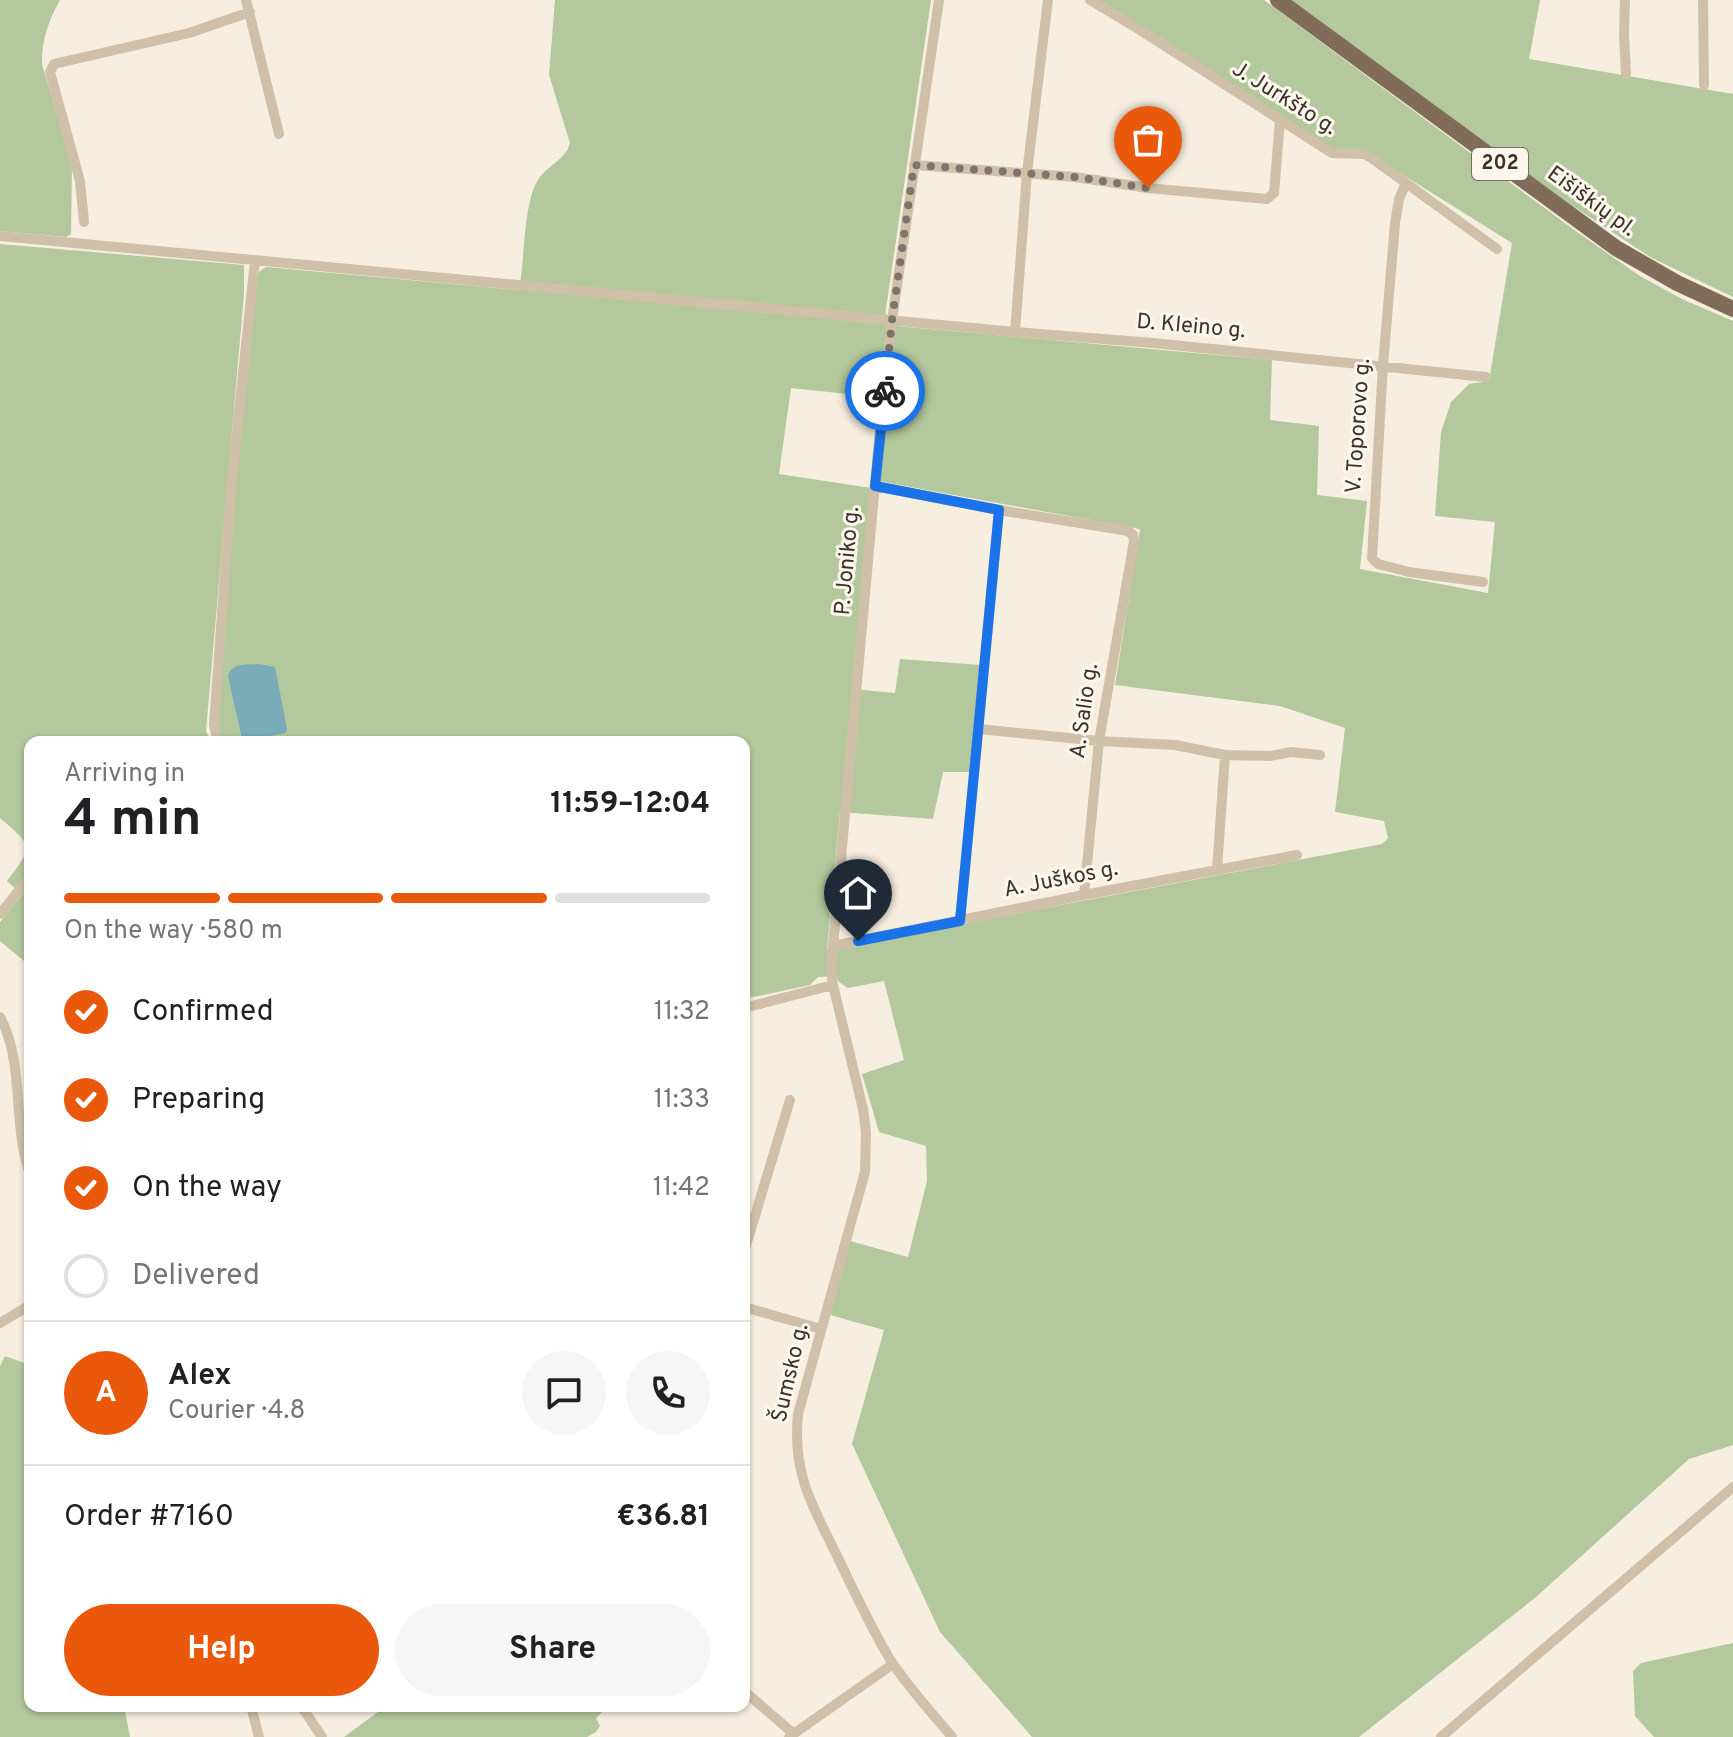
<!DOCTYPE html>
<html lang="en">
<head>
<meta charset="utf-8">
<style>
	:root { --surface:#fff; --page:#f6f6f6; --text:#202124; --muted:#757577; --line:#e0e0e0; --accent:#ea580c }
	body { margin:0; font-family:Overpass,sans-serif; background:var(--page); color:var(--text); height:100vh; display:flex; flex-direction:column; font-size:30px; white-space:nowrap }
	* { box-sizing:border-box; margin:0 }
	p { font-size:26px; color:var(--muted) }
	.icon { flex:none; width:44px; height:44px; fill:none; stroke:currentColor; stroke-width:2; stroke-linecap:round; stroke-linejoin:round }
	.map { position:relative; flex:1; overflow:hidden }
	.drawer { position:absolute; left:24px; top:736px; width:726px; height:976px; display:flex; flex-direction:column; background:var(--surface); border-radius:16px; box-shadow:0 2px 6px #0004 }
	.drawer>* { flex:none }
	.pin { position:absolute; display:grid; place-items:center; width:68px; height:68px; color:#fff; margin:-82px -34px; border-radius:50% 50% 50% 0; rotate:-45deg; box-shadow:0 0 8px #0007 }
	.pin .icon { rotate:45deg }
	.courier { position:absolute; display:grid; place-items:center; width:80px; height:80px; margin:-40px; border:6px solid #1a73e8; border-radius:50%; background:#fff; color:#222; box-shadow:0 2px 10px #0007 }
	.overview em { font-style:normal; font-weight:700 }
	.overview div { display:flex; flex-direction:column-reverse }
	.overview { display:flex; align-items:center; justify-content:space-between; height:136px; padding:0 40px }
	h1 { font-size:52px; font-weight:700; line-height:60px }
	.bar { display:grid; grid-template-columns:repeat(4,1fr); gap:12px 8px; align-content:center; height:96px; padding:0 40px }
	.bar i { height:10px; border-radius:6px; background:var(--line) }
	.bar .selected { background:var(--accent) }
	.bar p { grid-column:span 4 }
	.line { display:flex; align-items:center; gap:20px; padding:0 40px; border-top:2px solid var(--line) }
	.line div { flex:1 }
	.round { display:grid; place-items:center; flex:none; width:84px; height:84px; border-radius:42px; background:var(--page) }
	ol { padding:0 40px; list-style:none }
	li { display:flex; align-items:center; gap:24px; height:88px }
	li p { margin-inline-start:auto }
	li .icon { padding:8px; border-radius:50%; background:var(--accent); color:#fff; stroke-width:4 }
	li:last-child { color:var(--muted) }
	li i { width:44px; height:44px; border:4px solid var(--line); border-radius:50% }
	.cta { display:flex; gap:16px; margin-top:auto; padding:16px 40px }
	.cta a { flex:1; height:92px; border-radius:48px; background:var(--accent); color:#fff; font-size:32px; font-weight:700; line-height:92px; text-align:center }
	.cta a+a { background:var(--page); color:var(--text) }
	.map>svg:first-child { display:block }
</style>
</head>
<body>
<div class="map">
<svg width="1733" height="1737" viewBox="0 0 1733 1737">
	<rect width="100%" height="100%" fill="#f6eedf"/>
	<path fill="#b3c89c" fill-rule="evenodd" d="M0,0H60C49,19 41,42 42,64L72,165L71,234L66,237L0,231Z
		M555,0H931L886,309L885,325L1272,360L1270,420L1319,426L1317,495L1367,501L1360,569L1488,593L1495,522L1435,516L1441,432L1451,402L1469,384L1489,381L1512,243L1368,153L1334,149L1096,0H1264L1577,232L1640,276L1682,299L1733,321V1445L1689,1459L1536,1597L1359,1737H1032L940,1632L852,1444L884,1330L830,1315L850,1241L908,1257L927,1181L926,1146L879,1132L862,1074L904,1060L884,981L848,988L839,982L835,976L818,977L810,985L744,999V742H223L218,725L233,509L256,278L260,271L266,267L519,290C525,261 523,203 538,180C547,165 566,160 570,143L549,75ZM791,388L885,398L878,481L1140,529L1115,685L1280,706L1345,728L1335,812L1384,821L1388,838L1382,844L845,946L839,949H827L840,812L933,819L943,772H970L981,665L900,659L895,693L852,689L871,488L779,474Z
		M1288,0H1540L1529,59L1733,94V297L1650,257L1570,204Z
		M0,244L244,265V294L206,731L211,742H30V966L0,941V922L22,895L7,881C33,846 34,847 0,818Z
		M5,1356L30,1365V1706H124L130,1737H0V1366Z
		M1733,1643V1737H1654L1635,1716L1633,1671L1641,1663Z
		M386,1706H608L596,1718L600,1726L596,1732L587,1737H344Z"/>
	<path fill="#7aacb7" d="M259,664L275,667L287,729L285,733L247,741L242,739L228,676C232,662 248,665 259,664Z"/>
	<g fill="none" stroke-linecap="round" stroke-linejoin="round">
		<path stroke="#d0c0a9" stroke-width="10" d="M246,0L279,134
			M939,0L892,320L879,440L833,946L831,970L833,985L863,1109L866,1132L865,1172L798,1414C792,1475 813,1506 838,1558C855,1593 871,1628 891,1661C909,1688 931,1712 952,1737
			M1090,0L1140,30L1332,153L1364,154L1370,157L1497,249
			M1625,0L1624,35L1626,74
			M1703,0L1704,85
			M914,165L1075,177L1148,188L1267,199L1274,193L1280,120
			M1406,183L1399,199L1395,224L1383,365L1372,558L1378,564L1409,572L1483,582
			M84,222L80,181L50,72L54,64L189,33L250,12
			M0,236L1015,332L1153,343L1486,377
			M1015,332L1027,173L1048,0
			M875,486L999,510L1128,531L1133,535L1134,541L1099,741L1084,895
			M979,729L1099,741L1175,745L1225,755L1270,756L1291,752L1320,755
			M218,742L214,725L231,488L255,260
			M1217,870L1225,755
			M0,914L30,877
			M960,921L999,510
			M833,946L1084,895L1297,855
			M744,1008L833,985
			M0,1017C25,1063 12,1124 30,1174
			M744,1252L790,1100
			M744,1307L821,1329
			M0,1323L30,1305
			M744,1691L794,1734
			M251,1706L259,1737
			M301,1706L322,1737
			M789,1737L893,1664
			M1441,1737L1733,1487"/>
		<path stroke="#806c59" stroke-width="16" d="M1278,0L1616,248L1677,283L1733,309"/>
	</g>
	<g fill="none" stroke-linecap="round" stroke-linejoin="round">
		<path stroke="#7e7469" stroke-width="8" stroke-dasharray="0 14.4" d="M885,391L892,320L914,165L1075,177L1148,188"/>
		<path stroke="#1a73e8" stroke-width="10" d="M858,941L960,921L999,510L875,486L885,391"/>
	</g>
	<g text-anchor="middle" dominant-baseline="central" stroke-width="6" stroke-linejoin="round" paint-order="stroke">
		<rect fill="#fcf7ed" stroke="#766d64" stroke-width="2" x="1472" y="148" width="56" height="32" rx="6"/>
		<g font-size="20" font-weight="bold" fill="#3d3229">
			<text x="1500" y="164">202</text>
		</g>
		<g font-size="22" fill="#3d3229" stroke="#fcf7ed">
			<text transform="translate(1284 99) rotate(32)">J. Jurkšto g.</text>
			<text transform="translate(1591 202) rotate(36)">Eišiškių pl.</text>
			<text transform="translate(1191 327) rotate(5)">D. Kleino g.</text>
			<text transform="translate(1359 426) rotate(-86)">V. Toporovo g.</text>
			<text transform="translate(848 561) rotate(-85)">P. Joniko g.</text>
			<text transform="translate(1085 711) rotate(-82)">A. Salio g.</text>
			<text transform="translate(1061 880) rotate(-11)">A. Juškos g.</text>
			<text transform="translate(791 1373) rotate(-77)">Šumsko g.</text>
		</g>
	</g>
</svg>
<div class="pin" style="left:1148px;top:188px;background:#ea580c"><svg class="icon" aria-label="bag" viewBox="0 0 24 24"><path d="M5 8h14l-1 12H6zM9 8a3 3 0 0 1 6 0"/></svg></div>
<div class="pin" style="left:858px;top:941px;background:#1f2937"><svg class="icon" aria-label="home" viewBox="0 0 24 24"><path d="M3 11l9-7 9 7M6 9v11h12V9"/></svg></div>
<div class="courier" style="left:885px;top:391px"><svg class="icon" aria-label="bike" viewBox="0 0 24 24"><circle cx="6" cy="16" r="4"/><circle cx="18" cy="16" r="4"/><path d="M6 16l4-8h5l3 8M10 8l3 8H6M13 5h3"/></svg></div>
<section class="drawer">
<div class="overview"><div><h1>4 min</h1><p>Arriving in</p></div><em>11:59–12:04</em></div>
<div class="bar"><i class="selected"></i><i class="selected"></i><i class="selected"></i><i></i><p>On the way · 580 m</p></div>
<ol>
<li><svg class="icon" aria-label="check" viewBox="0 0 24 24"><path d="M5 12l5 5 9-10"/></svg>Confirmed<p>11:32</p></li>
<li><svg class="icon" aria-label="check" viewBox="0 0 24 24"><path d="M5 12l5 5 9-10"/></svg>Preparing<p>11:33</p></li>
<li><svg class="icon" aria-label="check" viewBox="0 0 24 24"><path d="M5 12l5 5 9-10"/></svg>On the way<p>11:42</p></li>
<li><i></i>Delivered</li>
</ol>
<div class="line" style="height:144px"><b class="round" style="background:var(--accent);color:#fff">A</b><div><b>Alex</b><p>Courier · 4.8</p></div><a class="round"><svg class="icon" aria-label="chat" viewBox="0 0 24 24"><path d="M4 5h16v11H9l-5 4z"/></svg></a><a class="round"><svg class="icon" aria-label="phone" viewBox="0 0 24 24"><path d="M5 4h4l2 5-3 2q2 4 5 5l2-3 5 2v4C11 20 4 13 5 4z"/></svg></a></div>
<div class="line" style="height:104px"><div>Order #7160</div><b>€36.81</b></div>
<div class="cta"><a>Help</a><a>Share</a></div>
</section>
</div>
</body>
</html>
